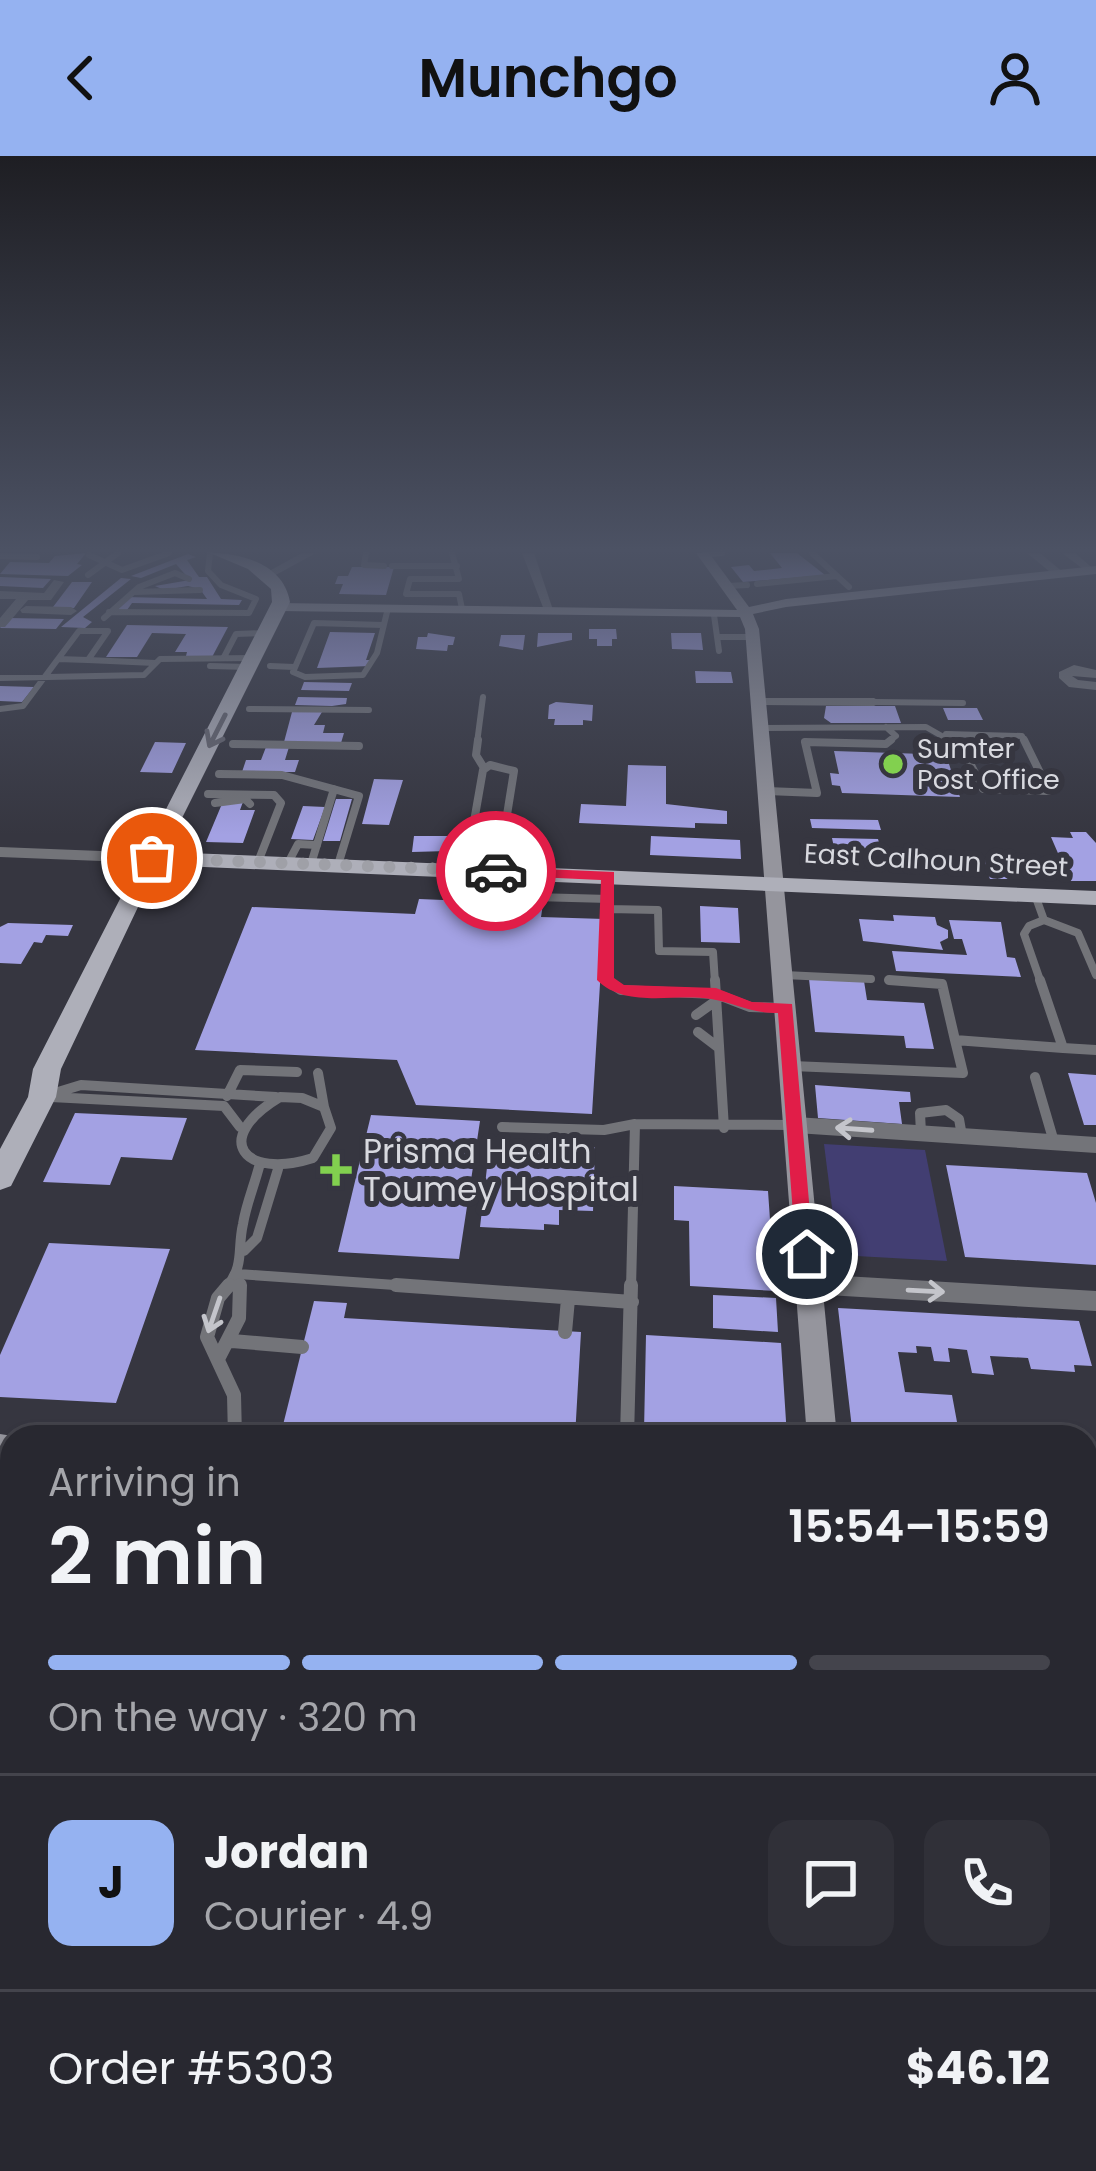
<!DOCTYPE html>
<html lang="en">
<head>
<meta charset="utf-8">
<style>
	:root { --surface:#282830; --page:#303038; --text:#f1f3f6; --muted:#a5a6ab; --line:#44444c; --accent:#95b2f1 }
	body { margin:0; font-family:Poppins,sans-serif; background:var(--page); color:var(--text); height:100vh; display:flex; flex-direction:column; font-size:45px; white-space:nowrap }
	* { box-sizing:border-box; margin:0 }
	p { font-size:39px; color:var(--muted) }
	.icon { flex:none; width:66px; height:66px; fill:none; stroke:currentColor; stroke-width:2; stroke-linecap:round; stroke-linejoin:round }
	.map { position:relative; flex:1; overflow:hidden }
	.details { position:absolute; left:0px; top:1269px; width:1098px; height:747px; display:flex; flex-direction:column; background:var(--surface); border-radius:36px 36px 0 0; box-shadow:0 3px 9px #0004,0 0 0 3px var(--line) }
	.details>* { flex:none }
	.pin { position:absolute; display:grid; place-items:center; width:102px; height:102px; color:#fff; margin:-51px; border:6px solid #fff; border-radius:50%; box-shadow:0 3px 12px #0007 }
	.courier { position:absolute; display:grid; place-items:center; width:120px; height:120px; margin:-60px; border:9px solid #e11d48; border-radius:50%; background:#fff; color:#222; box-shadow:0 3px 15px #0007 }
	.headline em { font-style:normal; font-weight:600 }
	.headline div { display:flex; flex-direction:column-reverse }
	.headline { display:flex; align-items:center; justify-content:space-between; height:204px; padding:0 48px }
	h1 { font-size:78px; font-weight:600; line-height:90px }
	.bar { display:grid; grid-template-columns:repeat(4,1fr); gap:18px 12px; align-content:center; height:144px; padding:0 48px }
	.bar i { height:15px; border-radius:9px; background:var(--line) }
	.bar .current { background:var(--accent) }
	.bar p { grid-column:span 4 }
	.line { display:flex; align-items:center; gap:30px; padding:0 48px; border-top:3px solid var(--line) }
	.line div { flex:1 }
	.round { display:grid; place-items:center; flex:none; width:126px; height:126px; border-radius:24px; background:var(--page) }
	header { display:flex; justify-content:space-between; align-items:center; height:156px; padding:0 48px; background:var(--accent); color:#111; font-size:54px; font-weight:600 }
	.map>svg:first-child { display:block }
</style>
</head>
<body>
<header><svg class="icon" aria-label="back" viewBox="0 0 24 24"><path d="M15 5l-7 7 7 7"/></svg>Munchgo<svg class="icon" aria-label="person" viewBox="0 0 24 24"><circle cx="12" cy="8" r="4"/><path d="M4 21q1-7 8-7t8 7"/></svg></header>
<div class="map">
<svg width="1096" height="2015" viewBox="0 0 1096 2015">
	<rect width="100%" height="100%" fill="#363640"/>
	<path fill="#423e72" d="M824,988L925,994L947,1105L838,1099Z"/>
	<path fill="#a3a1e3" d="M86,397L77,408L82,409L68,420L0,418L10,406L49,407L55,400Z
		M770,397H797L825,419L743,426L731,411L749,409L754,415L782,412Z
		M188,398L196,401L187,404L199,421H207L221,443L242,444L239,449L132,447L127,454H116L125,441L207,443L200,433L188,430L164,434L155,430L190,424L176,408L141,422L131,420Z
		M352,411H394L386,439L339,438L343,428H335L338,420H348Z
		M0,421L51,423L43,432L0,430Z
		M121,422L131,423L83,461L92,466L85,472L61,471Z
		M72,426H92L74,452L53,451Z
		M8,462L64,463L56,473L0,472Z
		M127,469L228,471L211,503L185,504L187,496H175L186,478L152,477L137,501H106Z
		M589,473H616L617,483H612V490H597V483H589Z
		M330,476L375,477L366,504H372L370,510L317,512Z
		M428,477L455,481L453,489H448L447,495L416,493L418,481H427Z
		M538,477H572V484L537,491Z
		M671,477H701L703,494L672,493Z
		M501,479H525L523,494L499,490Z
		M695,515L731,516L733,527H696Z
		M304,526L352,527L349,535L301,534Z
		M0,530L34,531L22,546L0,545Z
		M298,541L347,542L346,548L332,550L295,549Z
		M556,546L593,549L592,565L583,564V569H554L555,563H548L549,549Z
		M826,550H895L901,567H831L824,562Z
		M943,552H977L983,564H948Z
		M292,556H322L314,569H325L323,577H344L341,587L284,586Z
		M155,586L186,587L172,617L140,616Z
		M266,591H289L285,604H299L295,616H242L246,604H261Z
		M922,592L944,593L960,641L842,637L840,630L832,629L830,617L839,618L834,595L924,598Z
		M628,609L666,610V648L727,655V668L695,667V672L579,667L581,648L626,650Z
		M374,623L403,624L389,669L362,668Z
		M224,643H244L240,654H255L243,687L206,686Z
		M336,643H352L340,685H323Z
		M303,650L325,651L313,684L291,683Z
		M810,663L878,664L881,674L812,672Z
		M1070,676H1086L1096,687V725H1070L1051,681L1073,682Z
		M414,680H449L448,695L412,696Z
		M651,680L740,684L741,703L650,699Z
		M832,682L878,683L882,697L835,696Z
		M982,703L1004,704L1012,723H990Z
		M419,743L543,748L541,761L604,763L592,958L416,949L397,904L195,894L252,751L415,758Z
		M700,750L738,752L740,787L701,786Z
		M893,759L935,761L937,769L948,774V782L940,786L943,794L863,785L859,763L894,765Z
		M949,764L1001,766L1007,801L1015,802L1021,821L896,815L892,795L967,799L962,783H954Z
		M8,767L73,769L68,780L46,779L42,787L34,786L21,808L0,807V771Z
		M809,823L864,825L867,844L924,847L934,893L906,892L904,880L815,876Z
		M1068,917L1096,919V969H1084Z
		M815,929L910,936L911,946H899L902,968L818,962Z
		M75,957L187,962L172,1004L121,1001L110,1029L43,1026Z
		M371,959L480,965L459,1103L338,1096Z
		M490,986L595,991L593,1055L559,1054V1069L544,1068V1074L480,1071Z
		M946,1009L1087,1017L1096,1047V1109L965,1101Z
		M674,1030L768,1035L775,1135L690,1130L689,1065L674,1064Z
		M49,1087L170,1093L116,1247L0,1241V1199Z
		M713,1139L776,1142L778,1176L713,1172Z
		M314,1145L347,1147L344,1162L581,1176L575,1281L281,1277Z
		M838,1152L1079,1165L1092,1210L1074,1209L1075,1216L1031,1213L1028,1202L990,1200L994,1219L972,1217L967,1194L948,1192L950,1206L934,1205L931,1191L916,1190L917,1197L898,1196L905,1236L952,1239L957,1266L1003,1269L1005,1281H853Z
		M646,1179L781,1187L787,1281H682L644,1275Z
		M0,1330L12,1331V1476L0,1475Z
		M1086,1381L1096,1382L1094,1517L1086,1482Z
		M0,1492L12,1493V1581L0,1580Z
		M1086,1607L1096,1608V1690L1086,1689Z
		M1086,1717L1096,1718V1887L1086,1886Z
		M1086,1888L1096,1930V2015H1035L1034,2004H1086Z"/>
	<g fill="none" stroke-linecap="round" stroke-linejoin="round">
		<path stroke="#737479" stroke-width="6" d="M210,397L208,415L221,429L256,443L252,451
			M366,397L364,409L384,410
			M452,397L459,423H410L406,438H459L462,453
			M812,397L849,431
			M89,399L122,414L169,397
			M703,399L722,397
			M0,400L37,401
			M392,410H457
			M88,419L118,397
			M757,428L837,420
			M727,430L747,429
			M134,436L200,434
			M109,456L249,457L252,451
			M714,459L719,495
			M104,462L139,431L175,417L189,423
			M383,469L314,467L293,516L305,521L363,519L377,497L388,452
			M79,475H108L88,504L58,503Z
			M717,481H753
			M224,501L236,478L266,477
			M88,504L155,507
			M210,510L248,511
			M270,510L294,511
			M0,522L144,519L160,503L253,502
			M874,546L963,547
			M0,553L23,550L58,503
			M249,553L369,554
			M886,571L896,580L887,587
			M763,572L926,571L954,587
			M946,578L1022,580L1025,587
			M477,587L483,541
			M805,587H839"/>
		<path stroke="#737479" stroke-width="8" d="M478,584L476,599L484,612
			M951,584L968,603L983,633L1049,635L1024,584
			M233,588L359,590
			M219,618L282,619L359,640L338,709
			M767,635L817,637L805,586L886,588L891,584
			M208,638L274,639L281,647L258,706
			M215,647L245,643L250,648
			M288,707L298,688L317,689
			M311,708L334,633
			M498,715L514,615L490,609L483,614L472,677L479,686L500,695
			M536,717L534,741L609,743L606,824L610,827
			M1035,739L1044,764L1029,770L1024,778L1041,827
			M609,753L658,754L659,795L713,796L715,827
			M1044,764L1078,777L1096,819
			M784,819L871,823
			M889,824L925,827"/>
		<path stroke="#737479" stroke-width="10" d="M606,824L621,834L716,838L750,851L786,852
			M715,824L724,972
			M889,824L942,828L955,884
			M1040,824L1063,892L1096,894
			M696,859L717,844
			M698,876L719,892
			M792,910L963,917L955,884L1063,892
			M318,917L324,951
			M1035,921L1054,986
			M45,940L81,929L276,941
			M227,940L240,914L297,916
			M51,941L224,950L240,971
			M280,941L302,942L324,951L331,972L313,1002C244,1024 210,983 280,941Z
			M502,971L604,974L635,968L792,969
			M921,977L920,957L946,954L959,963L962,980
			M244,1095L257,1082L278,1013
			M238,1118L438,1132
			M238,1118L240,1132
			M226,1132C245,1109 237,1094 243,1068C246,1049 254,1030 259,1011
			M631,1132L635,968"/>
		<path stroke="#737479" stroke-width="14" d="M229,1129L218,1142L207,1181L234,1239L235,1281
			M396,1129L632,1146
			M565,1176L568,1143
			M232,1185L302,1191
			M219,1201L239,1162L240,1129
			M627,1281L631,1129"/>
		<path fill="#737479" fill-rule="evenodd" d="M0,397H9L0,403Z
			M302,397H316L272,421L262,419Z
			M522,397H534L554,457L544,454Z
			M1027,397H1040L1065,418L1055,420Z
			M1062,397H1075L1096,415L1087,416Z
			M54,424L64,426L51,444H28L5,471H0V462L16,443H0V435L44,437Z
			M26,450L71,451L77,455L71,459L22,457L20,454Z
			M1074,509L1096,514V522L1072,520L1078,524L1096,526V534L1069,531L1059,522V516Z
			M760,542H874L881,546L874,550L755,549L753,546Z
			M0,691L151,697L159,702L151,707L0,701Z
			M796,961L1096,981V997L796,977L786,969Z
			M810,1118L1096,1135V1155L810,1138L802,1135L799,1128L802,1121Z"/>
		<path fill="#95959d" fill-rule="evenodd" d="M696,397H709L749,451L786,443L1096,410V418L786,451L753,458L759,473L837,1281H807L745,473L740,461L279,455L272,451L279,447L737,454Z
			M0,1278L19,1281H12V1306H0Z
			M1086,1351L1096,1352V1382L1086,1381Z
			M48,2004H90L87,2015H45Z
			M865,2004H907V2015H865Z"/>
		<path fill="#aeafb9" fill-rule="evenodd" d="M210,397C243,397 284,409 290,446L165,696L1096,735V749L158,709L61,913L56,941L11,1030L0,1034V993L28,941L33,913L272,446L271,433L248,413Z
			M0,1951L12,1952V2004L0,2003Z
			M229,2004H385L390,2015H234Z"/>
	</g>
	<defs><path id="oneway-shaft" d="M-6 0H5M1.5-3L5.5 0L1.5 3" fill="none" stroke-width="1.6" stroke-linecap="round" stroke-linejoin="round" transform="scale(3)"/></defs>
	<use stroke="#666670" href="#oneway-shaft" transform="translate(217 575) rotate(117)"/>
	<g stroke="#c4c5cb">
		<use href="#oneway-shaft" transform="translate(854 973) rotate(-176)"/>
		<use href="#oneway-shaft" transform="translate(926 1135) rotate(3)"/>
		<use href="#oneway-shaft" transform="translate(214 1159) rotate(109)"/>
	</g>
	<linearGradient id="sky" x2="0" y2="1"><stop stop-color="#1e1e23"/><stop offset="0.58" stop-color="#4c5264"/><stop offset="1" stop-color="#4c5264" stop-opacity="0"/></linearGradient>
	<rect width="1096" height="679" fill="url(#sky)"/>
	<path fill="#e11d48" d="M496,711L614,716V822L624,829L716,832L752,846L792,848L814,1104H799L796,1098L778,857C747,857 737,847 711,843C674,837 626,853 597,824L601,724L491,719V712Z"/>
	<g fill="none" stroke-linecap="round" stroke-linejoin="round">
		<path stroke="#9fa0a7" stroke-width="12" stroke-dasharray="0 21.6" d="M152,702L496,715"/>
	</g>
	<g fill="#82d04f" stroke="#363640" stroke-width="4.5">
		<circle cx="893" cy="608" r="12"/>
		<path d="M330 996h12v12h12v12h-12v12h-12v-12h-12v-12h12z"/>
	</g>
	<g text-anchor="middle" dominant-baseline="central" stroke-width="12" stroke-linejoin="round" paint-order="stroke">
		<g font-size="27" fill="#d8d9df" stroke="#363640" text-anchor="start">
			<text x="917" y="592">Sumter<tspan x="917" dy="31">Post Office</tspan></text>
		</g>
		<g font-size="27" fill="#d8d9df" stroke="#363640">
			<text transform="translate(936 704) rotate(3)">East Calhoun Street</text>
		</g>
		<g font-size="33" fill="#d8d9df" stroke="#363640" text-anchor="start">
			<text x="363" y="995">Prisma Health<tspan x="363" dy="38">Toumey Hospital</tspan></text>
		</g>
	</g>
</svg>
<div class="pin" style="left:152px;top:702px;background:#ea580c"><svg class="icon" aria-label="bag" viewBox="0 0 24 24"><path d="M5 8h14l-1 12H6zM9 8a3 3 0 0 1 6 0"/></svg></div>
<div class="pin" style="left:807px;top:1098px;background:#1f2937"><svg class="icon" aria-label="home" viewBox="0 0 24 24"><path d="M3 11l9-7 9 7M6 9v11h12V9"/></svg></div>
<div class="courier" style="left:496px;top:715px"><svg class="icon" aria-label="car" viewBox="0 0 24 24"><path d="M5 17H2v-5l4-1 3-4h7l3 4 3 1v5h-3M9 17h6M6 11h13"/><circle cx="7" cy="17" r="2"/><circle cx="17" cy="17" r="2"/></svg></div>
<section class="details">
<div class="headline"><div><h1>2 min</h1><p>Arriving in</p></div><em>15:54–15:59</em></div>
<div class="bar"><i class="current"></i><i class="current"></i><i class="current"></i><i></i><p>On the way · 320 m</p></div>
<div class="line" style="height:216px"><b class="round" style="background:var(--accent);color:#111">J</b><div><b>Jordan</b><p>Courier · 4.9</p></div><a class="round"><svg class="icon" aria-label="chat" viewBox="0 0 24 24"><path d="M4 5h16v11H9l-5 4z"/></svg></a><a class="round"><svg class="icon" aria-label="phone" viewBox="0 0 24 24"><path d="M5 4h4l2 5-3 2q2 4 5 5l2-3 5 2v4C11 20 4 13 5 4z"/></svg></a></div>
<div class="line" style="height:156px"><div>Order #5303</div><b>$46.12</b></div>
</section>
</div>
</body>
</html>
